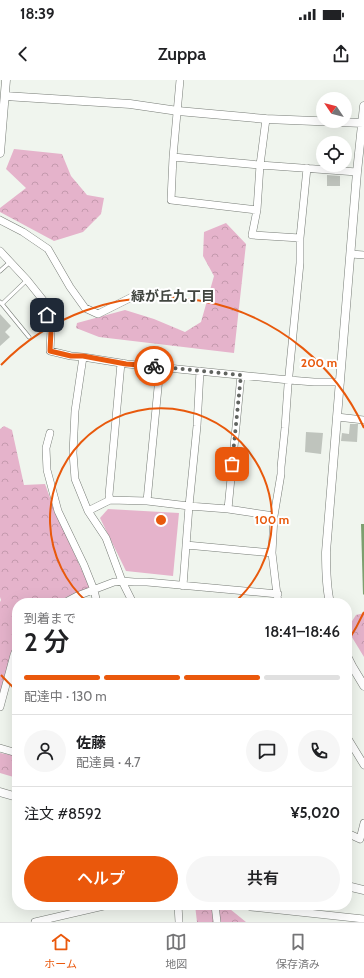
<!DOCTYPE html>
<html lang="ja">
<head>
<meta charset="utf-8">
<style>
	:root { --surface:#fff; --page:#f6f6f6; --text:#202124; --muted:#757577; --line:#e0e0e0; --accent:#ea580c }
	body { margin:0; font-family:Cabin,"Noto Sans JP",sans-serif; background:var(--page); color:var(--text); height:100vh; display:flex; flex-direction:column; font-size:15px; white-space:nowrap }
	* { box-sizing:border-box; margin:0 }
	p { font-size:13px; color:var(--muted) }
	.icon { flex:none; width:22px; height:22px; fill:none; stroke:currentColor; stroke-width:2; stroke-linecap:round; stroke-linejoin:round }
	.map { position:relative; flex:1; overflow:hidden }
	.drawer { position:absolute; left:12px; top:518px; width:340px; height:312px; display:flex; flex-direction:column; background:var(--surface); border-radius:16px; box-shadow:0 4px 16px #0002 }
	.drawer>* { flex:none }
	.needle { width:26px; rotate:305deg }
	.controls { position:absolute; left:316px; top:12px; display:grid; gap:8px }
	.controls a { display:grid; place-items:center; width:36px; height:36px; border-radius:50%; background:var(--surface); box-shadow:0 4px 16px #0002; font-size:20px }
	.pin { position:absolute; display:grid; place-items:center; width:34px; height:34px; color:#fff; margin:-17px; border-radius:8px; box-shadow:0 2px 6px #0006 }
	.courier { position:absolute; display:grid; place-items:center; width:40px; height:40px; margin:-20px; border:3px solid #ea580c; border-radius:50%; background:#fff; color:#222; box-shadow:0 1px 5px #0007 }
	.overview em { font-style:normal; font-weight:600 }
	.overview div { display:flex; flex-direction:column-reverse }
	.overview { display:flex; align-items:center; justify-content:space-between; height:68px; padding:0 12px }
	h1 { font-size:26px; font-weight:600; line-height:30px }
	.bar { display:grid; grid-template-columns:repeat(4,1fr); gap:6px 4px; align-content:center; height:48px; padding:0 12px }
	.bar i { height:5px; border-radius:3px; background:var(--line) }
	.bar .on { background:var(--accent) }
	.bar p { grid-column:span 4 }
	.line { display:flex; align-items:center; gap:10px; padding:0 12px; border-top:1px solid var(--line) }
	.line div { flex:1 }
	.round { display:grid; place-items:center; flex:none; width:42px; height:42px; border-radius:21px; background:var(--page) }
	.primary-button { display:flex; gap:8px; margin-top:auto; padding:8px 12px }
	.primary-button a { flex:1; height:46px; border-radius:24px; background:var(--accent); color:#fff; font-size:16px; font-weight:600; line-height:46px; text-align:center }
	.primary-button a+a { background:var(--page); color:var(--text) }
	.status { display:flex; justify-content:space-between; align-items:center; height:28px; padding:0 20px; background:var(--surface); direction:ltr }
	.status svg { height:11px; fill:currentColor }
	header { display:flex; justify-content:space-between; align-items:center; height:52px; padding:0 12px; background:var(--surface); font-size:18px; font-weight:600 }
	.tabs { display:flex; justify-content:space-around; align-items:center; height:56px; border-top:1px solid var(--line); background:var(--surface); font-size:11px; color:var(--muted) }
	.tabs a { display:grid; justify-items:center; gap:2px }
	.tabs .on { color:var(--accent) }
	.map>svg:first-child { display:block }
</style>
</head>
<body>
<div class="status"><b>18:39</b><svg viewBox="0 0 49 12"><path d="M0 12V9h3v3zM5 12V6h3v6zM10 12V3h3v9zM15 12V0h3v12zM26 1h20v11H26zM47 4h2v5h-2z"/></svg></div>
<header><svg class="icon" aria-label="back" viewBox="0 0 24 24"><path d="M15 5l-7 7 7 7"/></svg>Zuppa<svg class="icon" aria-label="share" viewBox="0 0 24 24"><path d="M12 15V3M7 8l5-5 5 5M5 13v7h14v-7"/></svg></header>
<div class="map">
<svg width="364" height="842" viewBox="0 0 364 842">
	<defs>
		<pattern id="forest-crowns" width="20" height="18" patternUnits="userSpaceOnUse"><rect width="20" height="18" fill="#e5b3cb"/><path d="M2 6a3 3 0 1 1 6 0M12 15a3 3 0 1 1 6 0" fill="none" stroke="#c499ad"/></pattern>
		<pattern id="water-ripples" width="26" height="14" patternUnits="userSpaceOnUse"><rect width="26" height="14" fill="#7d9f6f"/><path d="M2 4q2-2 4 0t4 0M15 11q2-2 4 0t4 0" fill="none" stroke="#65805a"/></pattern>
	</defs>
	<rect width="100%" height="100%" fill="#f0f5ee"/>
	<path fill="url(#forest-crowns)" d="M14,69L62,74L71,96L87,115L104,118L101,134L83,152L54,161L0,132V128L26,108L6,89Z
		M226,143L246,164L234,273L99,257L76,248L77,243L125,230L154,239L185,252L201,242L214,196L203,176L204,152Z
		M4,346L12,350L24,405L45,404L54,429L90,508L52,523H17V561L0,617V522L1,520L0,517V349Z
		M364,533V577L347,549L356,535Z
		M0,673L17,676V698L0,693Z
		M195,825H225L246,842H197Z"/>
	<path fill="#e5b3cb" d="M108,429L179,433L173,496L126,491L100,438Z"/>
	<path fill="url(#water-ripples)" d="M361,444H364V514L363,515Z"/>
	<path fill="#bfc4bd" d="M327,95L340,96V106H327Z
		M0,234L11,246L5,252L10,257L0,266Z
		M350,344H358L357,362L341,361L342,353L349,354Z
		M306,352L323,353L321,374L305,372Z"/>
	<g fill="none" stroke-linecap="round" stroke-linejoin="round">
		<defs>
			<path id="service" d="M0,191L10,182
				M0,222L2,224L27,200
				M2,224L29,257"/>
			<path id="minor" d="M180,0L173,77L171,120L257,130
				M266,39L260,85L357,92
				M173,77L260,85L257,130L252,155L300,158
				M0,140L23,152L48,169L70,207L85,228L98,234L136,215
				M0,171L27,200L43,220L51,250L50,271L71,276L83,277L127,284L289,300L314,302H340
				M351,174L364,175
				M83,277L75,331L73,373L75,399L88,431L106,458L122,501L133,523
				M337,337L364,340
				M50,353L46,368L47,390L58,431L84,485L94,510L97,523
				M110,420L109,415L121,283
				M147,421L160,287
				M228,429L241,295
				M88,431L110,420L147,421L189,426L228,429L274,436
				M186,465L272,473
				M183,506L189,426L197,346L200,291
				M64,523L77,516L114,502L122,501L134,502H147L278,514
				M278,523L272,473L274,436L281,394V387L285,348L288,305L300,183V158L307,88
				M8,599L17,601
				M0,627L14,575L17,568
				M347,657L364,685
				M0,668L17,673
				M347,753L360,759L364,743
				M178,825L179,842
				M215,825L217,842
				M251,825V827L364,839
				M35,842L108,825"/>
			<path id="tertiary" d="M5,16L130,24L178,31L266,39L363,43L364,42
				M0,73L6,0
				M330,523C326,506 326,489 326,472L357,92L364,26
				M347,576L352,586L364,606
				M0,712L17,717
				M347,806L364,810"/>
		</defs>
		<use href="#service" stroke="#777c76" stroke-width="4.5"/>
		<use href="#minor" stroke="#777c76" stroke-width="8"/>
		<use href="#tertiary" stroke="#777c76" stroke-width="9"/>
		<use href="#service" stroke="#fff" stroke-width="3.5"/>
		<use href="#minor" stroke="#fff" stroke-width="7"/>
		<use href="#tertiary" stroke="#fff" stroke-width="8"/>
	</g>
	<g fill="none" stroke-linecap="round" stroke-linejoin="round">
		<path stroke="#60635f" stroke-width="4" stroke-dasharray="0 7.2" d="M154,286L241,295L232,384"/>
		<path stroke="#ea580c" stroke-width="5" d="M47,235L51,250L50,271L71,276H83L126,284L154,286"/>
	</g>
	<g fill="none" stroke="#e8590c" stroke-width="2">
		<path d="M87 522A111 111 0 1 1 235 522"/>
		<path d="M364 532A223 223 0 0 1 348 561M16 610A223 223 0 0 1 1 595M1 285A223 223 0 0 1 364 348"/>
	</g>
	<g text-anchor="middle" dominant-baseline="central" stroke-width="4" stroke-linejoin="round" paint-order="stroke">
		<g font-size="14" font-weight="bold" fill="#424640" stroke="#fff">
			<text x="173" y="216">緑が丘九丁目</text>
		</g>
	</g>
	<circle cx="161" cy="440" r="6" fill="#e8590c" stroke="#fff" stroke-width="2"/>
	<g font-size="12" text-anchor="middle" font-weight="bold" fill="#e8590c" stroke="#fff" stroke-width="4" stroke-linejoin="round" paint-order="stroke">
		<text x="319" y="287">200 m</text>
		<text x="272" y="444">100 m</text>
	</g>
</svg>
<div class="controls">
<a><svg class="needle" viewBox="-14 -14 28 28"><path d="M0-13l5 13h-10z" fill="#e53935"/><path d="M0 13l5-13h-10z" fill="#757577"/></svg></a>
<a><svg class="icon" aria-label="locate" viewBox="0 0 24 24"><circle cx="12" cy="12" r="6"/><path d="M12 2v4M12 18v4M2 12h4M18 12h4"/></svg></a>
</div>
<div class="pin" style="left:232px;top:384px;background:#ea580c"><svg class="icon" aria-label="bag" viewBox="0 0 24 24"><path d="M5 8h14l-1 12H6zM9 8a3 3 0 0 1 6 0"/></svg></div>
<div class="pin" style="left:47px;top:235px;background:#1f2937"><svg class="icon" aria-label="home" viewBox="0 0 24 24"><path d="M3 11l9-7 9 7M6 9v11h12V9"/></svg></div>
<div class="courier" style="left:154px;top:286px"><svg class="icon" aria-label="bike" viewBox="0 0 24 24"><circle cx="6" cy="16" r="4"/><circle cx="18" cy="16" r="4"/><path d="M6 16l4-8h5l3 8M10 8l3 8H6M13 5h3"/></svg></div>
<section class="drawer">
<div class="overview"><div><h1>2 分</h1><p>到着まで</p></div><em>18:41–18:46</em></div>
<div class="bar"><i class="on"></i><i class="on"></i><i class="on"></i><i></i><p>配達中 · 130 m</p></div>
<div class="line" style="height:72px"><a class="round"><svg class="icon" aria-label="person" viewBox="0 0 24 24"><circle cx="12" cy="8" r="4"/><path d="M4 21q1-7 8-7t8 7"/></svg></a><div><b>佐藤</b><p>配達員 · 4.7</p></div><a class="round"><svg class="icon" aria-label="chat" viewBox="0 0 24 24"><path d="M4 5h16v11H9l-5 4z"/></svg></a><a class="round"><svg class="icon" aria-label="phone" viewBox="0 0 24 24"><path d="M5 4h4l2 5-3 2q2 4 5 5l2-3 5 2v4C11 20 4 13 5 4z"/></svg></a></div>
<div class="line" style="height:52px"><div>注文 #8592</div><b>¥5,020</b></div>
<div class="primary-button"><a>ヘルプ</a><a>共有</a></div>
</section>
</div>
<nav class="tabs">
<a class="on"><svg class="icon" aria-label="home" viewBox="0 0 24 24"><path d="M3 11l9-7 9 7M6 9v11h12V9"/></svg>ホーム</a>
<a><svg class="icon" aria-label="map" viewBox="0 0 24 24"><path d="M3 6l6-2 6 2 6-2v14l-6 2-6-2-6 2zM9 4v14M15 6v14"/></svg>地図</a>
<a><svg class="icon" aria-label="saved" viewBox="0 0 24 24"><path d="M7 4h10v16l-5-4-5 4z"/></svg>保存済み</a>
</nav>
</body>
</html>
